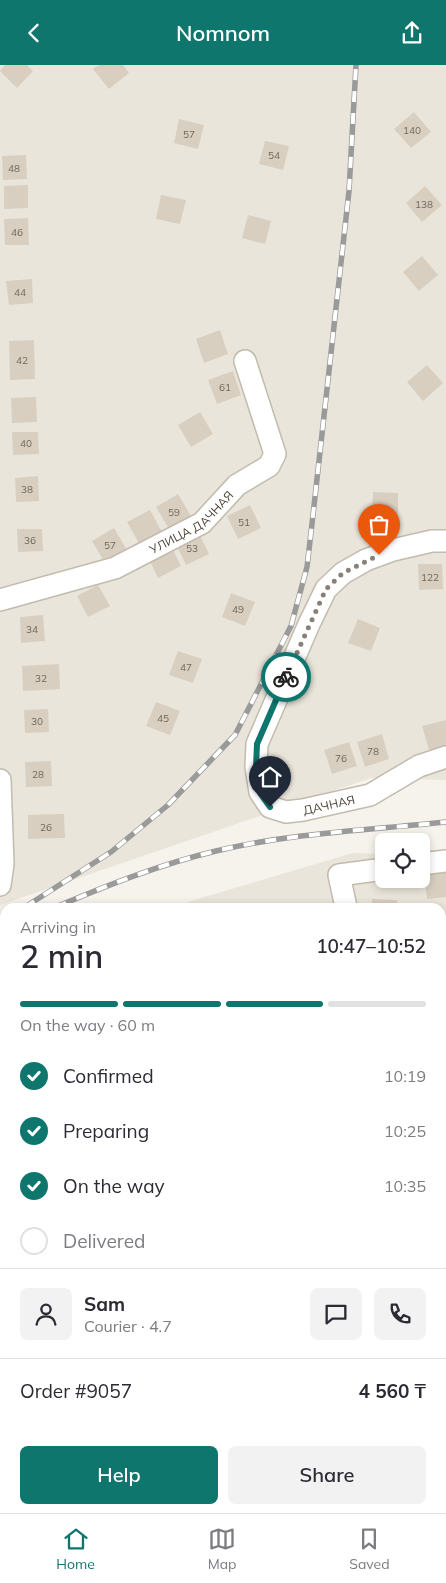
<!DOCTYPE html>
<html lang="en">
<head>
<meta charset="utf-8">
<style>
	:root { --surface:#fff; --page:#f2f2f3; --text:#2b2b33; --muted:#7c7c81; --line:#e1e1e2; --accent:#0f766e }
	body { margin:0; font-family:Mulish,sans-serif; background:var(--page); color:var(--text); height:100vh; display:flex; flex-direction:column; font-size:19px; white-space:nowrap }
	* { box-sizing:border-box; margin:0 }
	p { font-size:16px; color:var(--muted) }
	.icon { flex:none; width:28px; height:28px; fill:none; stroke:currentColor; stroke-width:2; stroke-linecap:round; stroke-linejoin:round }
	.map { position:relative; flex:1; overflow:hidden }
	.drawer { position:absolute; left:0px; top:838px; width:446px; height:611px; display:flex; flex-direction:column; background:var(--surface); border-radius:15px 15px 0 0; box-shadow:0 2px 8px #0003 }
	.drawer>* { flex:none }
	.controls { position:absolute; left:375px; top:768px; display:grid; gap:10px }
	.controls a { display:grid; place-items:center; width:55px; height:55px; border-radius:8px; background:var(--surface); box-shadow:0 2px 8px #0003; font-size:25px }
	.pin { position:absolute; display:grid; place-items:center; width:42px; height:42px; color:#fff; margin:-51px -21px; border-radius:50% 50% 50% 0; rotate:-45deg; box-shadow:0 0 5px #0007 }
	.pin .icon { rotate:45deg }
	.courier { position:absolute; display:grid; place-items:center; width:50px; height:50px; margin:-25px; border:4px solid #0f766e; border-radius:50%; background:#fff; color:#222; box-shadow:0 1px 6px #0007 }
	.headline em { font-style:normal; font-weight:600 }
	.headline div { display:flex; flex-direction:column-reverse }
	.headline { display:flex; align-items:center; justify-content:space-between; height:85px; padding:0 20px }
	h1 { font-size:32px; font-weight:600; line-height:38px }
	.bar { display:grid; grid-template-columns:repeat(4,1fr); gap:8px 5px; align-content:center; height:60px; padding:0 20px }
	.bar i { height:6px; border-radius:4px; background:var(--line) }
	.bar .selected { background:var(--accent) }
	.bar p { grid-column:span 4 }
	.line { display:flex; align-items:center; gap:12px; padding:0 20px; border-top:1px solid var(--line) }
	.line div { flex:1 }
	.round { display:grid; place-items:center; flex:none; width:52px; height:52px; border-radius:8px; background:var(--page) }
	ol { padding:0 20px; list-style:none }
	li { display:flex; align-items:center; gap:15px; height:55px }
	li p { margin-inline-start:auto }
	li .icon { padding:5px; border-radius:50%; background:var(--accent); color:#fff; stroke-width:4 }
	li:last-child { color:var(--muted) }
	li i { width:28px; height:28px; border:2px solid var(--line); border-radius:50% }
	.primary-button { display:flex; gap:10px; margin-top:auto; padding:10px 20px }
	.primary-button a { flex:1; height:58px; border-radius:8px; background:var(--accent); color:#fff; font-size:20px; font-weight:600; line-height:58px; text-align:center }
	.primary-button a+a { background:var(--page); color:var(--text) }
	header { display:flex; justify-content:space-between; align-items:center; height:65px; padding:0 20px; background:var(--accent); color:#fff; font-size:22px; font-weight:600 }
	.menu { display:flex; justify-content:space-around; align-items:center; height:70px; border-top:1px solid var(--line); background:var(--surface); font-size:14px; color:var(--muted) }
	.menu a { display:grid; justify-items:center; gap:2px }
	.menu .selected { color:var(--accent) }
	.map>svg:first-child { display:block }
</style>
</head>
<body>
<header><svg class="icon" aria-label="back" viewBox="0 0 24 24"><path d="M15 5l-7 7 7 7"/></svg>Nomnom<svg class="icon" aria-label="share" viewBox="0 0 24 24"><path d="M12 15V3M7 8l5-5 5 5M5 13v7h14v-7"/></svg></header>
<div class="map">
<svg width="446" height="1448" viewBox="0 0 446 1448">
	<rect width="100%" height="100%" fill="#f6f3ec"/>
	<path fill="#eae5da" d="M0,0H446V715L371,713L0,840Z
		M353,788L384,789V814H421V789L446,790V1448H53V1444H441V842H178L194,835Z
		M0,1040L5,1116V1444H27V1448H0Z"/>
	<path fill="#d8cfc1" d="M5,0H27L33,6L17,23L0,6Z
		M99,0H123L129,8L109,24L93,4Z
		M414,47L431,67L411,83L394,64Z
		M179,54L204,60L198,84L174,78Z
		M265,76L289,81L283,105L259,99Z
		M26,90L27,114L3,115L2,91Z
		M28,120V143L4,144V121Z
		M425,121L442,140L422,157L406,138Z
		M161,130L186,135L180,159L156,154Z
		M248,150L271,156L265,179L242,173Z
		M28,153L29,180H5L4,154Z
		M422,191L438,210L419,226L403,207Z
		M32,214L33,238L9,240L6,216Z
		M220,265L228,289L204,298L196,274Z
		M34,275L35,314L10,315L9,276Z
		M427,300L443,318L423,336L407,317Z
		M233,306L241,330L217,339L208,315Z
		M36,332L37,357L12,358L11,333Z
		M200,347L213,369L191,382L178,360Z
		M12,367H38L39,389L13,390Z
		M38,411L39,436L16,437L15,413Z
		M373,427L398,428V453H372Z
		M178,429L191,451L169,464L156,442Z
		M250,440L261,463L238,474L227,451Z
		M150,445L162,467L140,480L127,457Z
		M114,463L127,485L105,498L92,476Z
		M17,464H42L43,486L18,487Z
		M198,466L209,489L186,500L175,477Z
		M170,479L181,501L158,513L147,490Z
		M418,499H442L443,524L419,525Z
		M98,520L110,541L88,552L77,531Z
		M231,528L255,537L245,561L222,552Z
		M43,550L45,576L21,578L20,552Z
		M358,554L380,563L371,586L348,578Z
		M178,586L202,594L193,618L169,610Z
		M59,599L60,624L23,626L22,601Z
		M156,637L180,646L170,670L146,661Z
		M48,644L49,667L25,668L24,645Z
		M446,655V681L429,685L422,661Z
		M382,669L389,694L365,702L357,677Z
		M349,677L357,701L332,709L324,685Z
		M51,696L52,721L26,722L25,697Z
		M64,749L65,773L28,774V750Z
		M446,806V832L427,834L424,809Z
		M372,834L397,835V842H372Z
		M372,1444H395V1448H372Z"/>
	<g fill="none" stroke-linecap="round" stroke-linejoin="round">
		<defs>
			<g id="minor">
				<path id="s1" d="M446,476H432L393,485L366,495L343,508L326,524L309,559L257,679L256,702L260,727L270,742L286,747L303,745L370,730L419,701L446,692"/>
				<path id="s2" d="M0,535L115,503L202,458L237,420L269,401L275,389L245,296"/>
				<path d="M0,715L3,799L0,820"/>
				<path d="M421,799L446,796"/>
				<path d="M346,842L339,810L384,804"/>
				<path d="M0,995L5,997"/>
				<path d="M37,1444L38,1448"/>
				<path d="M360,1444V1448"/>
				<path d="M278,1448L280,1444"/>
			</g>
		</defs>
		<use href="#minor" stroke="#c2bbae" stroke-width="24"/>
		<use href="#minor" stroke="#fff" stroke-width="21"/>
		<defs>
			<path id="rail" d="M25,842L111,787L168,740L235,670L291,561L307,502L313,450L349,126L356,0
				M56,842C108,820 161,799 216,786C291,768 370,765 446,757
				M0,858L5,855
				M0,867L5,865"/>
		</defs>
		<use href="#rail" stroke="#9a9a9a" stroke-width="5.5"/>
		<use href="#rail" stroke="#fff" stroke-width="4" stroke-dasharray="11" stroke-linecap="butt"/>
	</g>
	<g fill="none" stroke-linecap="round" stroke-linejoin="round">
		<path stroke="#878178" stroke-width="5" stroke-dasharray="0 9" d="M286,612L326,524L343,508L379,490"/>
		<path stroke="#0f766e" stroke-width="6" d="M270,742L260,728L256,702L257,679L286,612"/>
	</g>
	<g text-anchor="middle" dominant-baseline="central" stroke-width="4" stroke-linejoin="round" paint-order="stroke">
		<g font-size="10" fill="#6e675b">
			<text x="412" y="65">140</text>
			<text x="189" y="69">57</text>
			<text x="274" y="90">54</text>
			<text x="14" y="103">48</text>
			<text x="424" y="139">138</text>
			<text x="17" y="167">46</text>
			<text x="20" y="227">44</text>
			<text x="22" y="295">42</text>
			<text x="225" y="322">61</text>
			<text x="26" y="378">40</text>
			<text x="27" y="424">38</text>
			<text x="174" y="447">59</text>
			<text x="244" y="457">51</text>
			<text x="30" y="475">36</text>
			<text x="110" y="480">57</text>
			<text x="192" y="483">53</text>
			<text x="430" y="512">122</text>
			<text x="238" y="544">49</text>
			<text x="32" y="564">34</text>
			<text x="186" y="602">47</text>
			<text x="41" y="613">32</text>
			<text x="163" y="653">45</text>
			<text x="37" y="656">30</text>
			<text x="373" y="686">78</text>
			<text x="341" y="693">76</text>
			<text x="38" y="709">28</text>
			<text x="46" y="762">26</text>
		</g>
		<g font-size="12" fill="#4b4439" stroke="#fff">
			<text stroke="none"><textPath href="#s2" startOffset="209">УЛИЦА ДАЧНАЯ</textPath></text>
			<text stroke="none"><textPath href="#s1" startOffset="429">ДАЧНАЯ</textPath></text>
		</g>
	</g>
</svg>
<div class="controls">
<a><svg class="icon" aria-label="locate" viewBox="0 0 24 24"><circle cx="12" cy="12" r="6"/><path d="M12 2v4M12 18v4M2 12h4M18 12h4"/></svg></a>
</div>
<div class="pin" style="left:379px;top:490px;background:#ea580c"><svg class="icon" aria-label="bag" viewBox="0 0 24 24"><path d="M5 8h14l-1 12H6zM9 8a3 3 0 0 1 6 0"/></svg></div>
<div class="pin" style="left:270px;top:742px;background:#1f2937"><svg class="icon" aria-label="home" viewBox="0 0 24 24"><path d="M3 11l9-7 9 7M6 9v11h12V9"/></svg></div>
<div class="courier" style="left:286px;top:612px"><svg class="icon" aria-label="bike" viewBox="0 0 24 24"><circle cx="6" cy="16" r="4"/><circle cx="18" cy="16" r="4"/><path d="M6 16l4-8h5l3 8M10 8l3 8H6M13 5h3"/></svg></div>
<section class="drawer">
<div class="headline"><div><h1>2 min</h1><p>Arriving in</p></div><em>10:47–10:52</em></div>
<div class="bar"><i class="selected"></i><i class="selected"></i><i class="selected"></i><i></i><p>On the way · 60 m</p></div>
<ol>
<li><svg class="icon" aria-label="check" viewBox="0 0 24 24"><path d="M5 12l5 5 9-10"/></svg>Confirmed<p>10:19</p></li>
<li><svg class="icon" aria-label="check" viewBox="0 0 24 24"><path d="M5 12l5 5 9-10"/></svg>Preparing<p>10:25</p></li>
<li><svg class="icon" aria-label="check" viewBox="0 0 24 24"><path d="M5 12l5 5 9-10"/></svg>On the way<p>10:35</p></li>
<li><i></i>Delivered</li>
</ol>
<div class="line" style="height:90px"><a class="round"><svg class="icon" aria-label="person" viewBox="0 0 24 24"><circle cx="12" cy="8" r="4"/><path d="M4 21q1-7 8-7t8 7"/></svg></a><div><b>Sam</b><p>Courier · 4.7</p></div><a class="round"><svg class="icon" aria-label="chat" viewBox="0 0 24 24"><path d="M4 5h16v11H9l-5 4z"/></svg></a><a class="round"><svg class="icon" aria-label="phone" viewBox="0 0 24 24"><path d="M5 4h4l2 5-3 2q2 4 5 5l2-3 5 2v4C11 20 4 13 5 4z"/></svg></a></div>
<div class="line" style="height:65px"><div>Order #9057</div><b>4 560 ₸</b></div>
<div class="primary-button"><a>Help</a><a>Share</a></div>
</section>
</div>
<nav class="menu">
<a class="selected"><svg class="icon" aria-label="home" viewBox="0 0 24 24"><path d="M3 11l9-7 9 7M6 9v11h12V9"/></svg>Home</a>
<a><svg class="icon" aria-label="map" viewBox="0 0 24 24"><path d="M3 6l6-2 6 2 6-2v14l-6 2-6-2-6 2zM9 4v14M15 6v14"/></svg>Map</a>
<a><svg class="icon" aria-label="saved" viewBox="0 0 24 24"><path d="M7 4h10v16l-5-4-5 4z"/></svg>Saved</a>
</nav>
</body>
</html>
